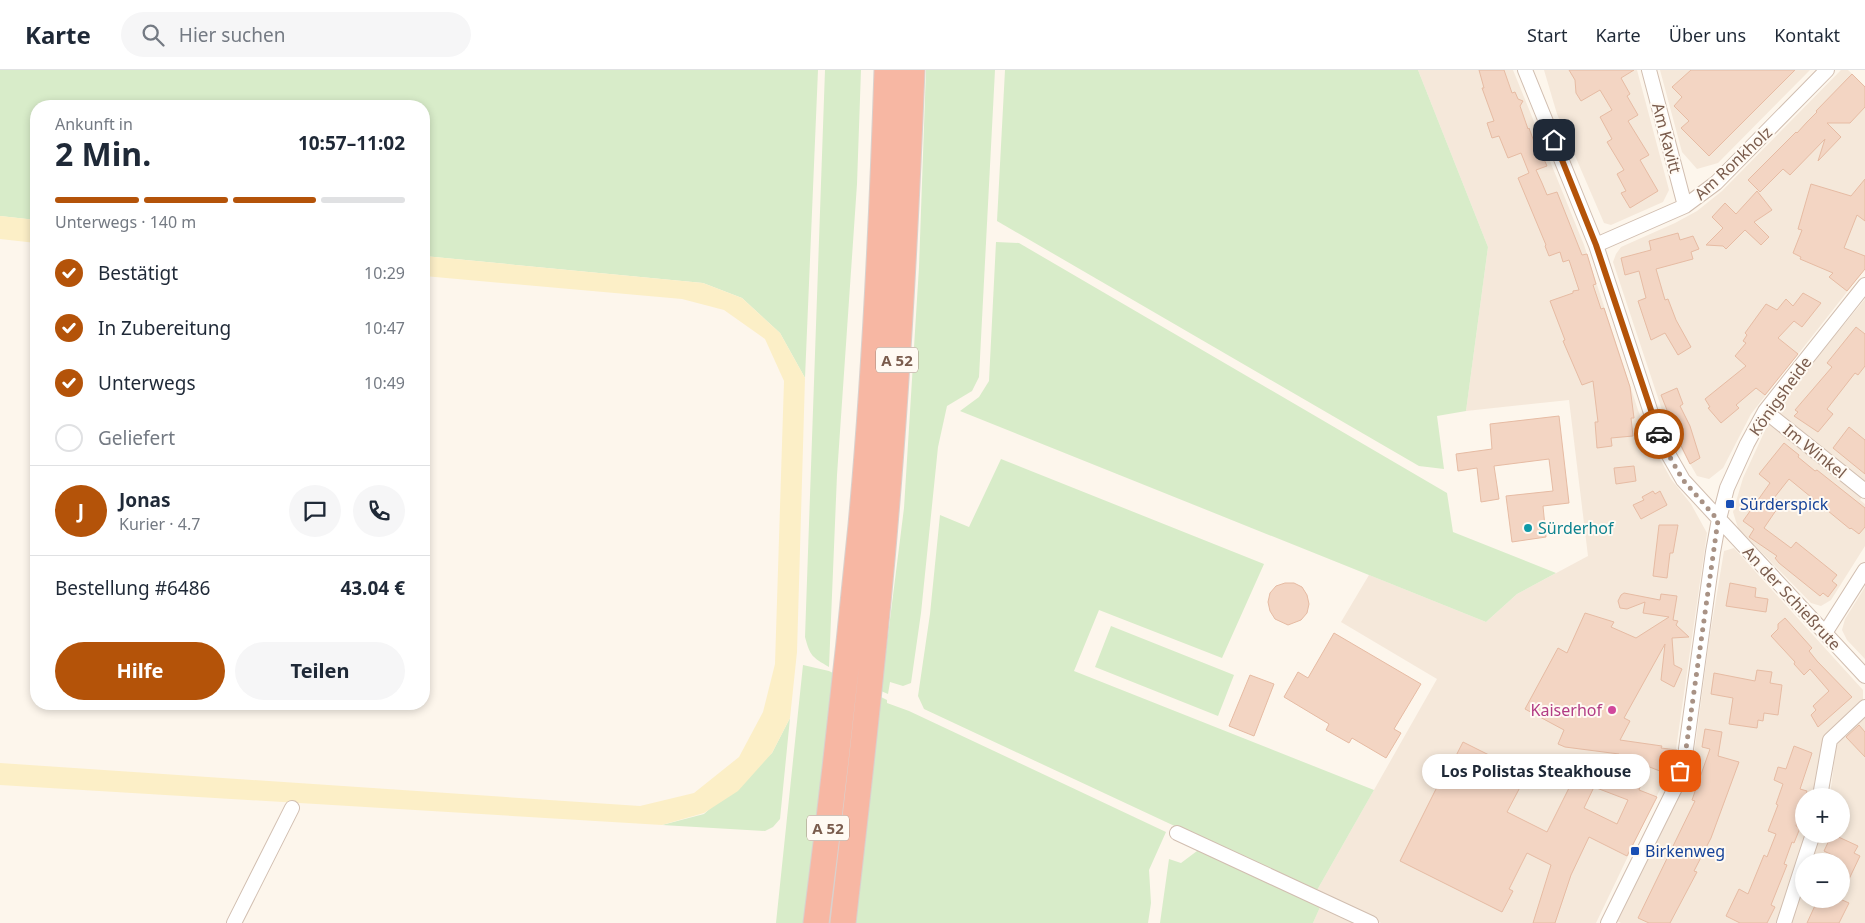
<!DOCTYPE html>
<html lang="de">
<head>
<meta charset="utf-8">
<style>
	:root { --surface:#fff; --page:#f6f6f7; --text:#1f2937; --muted:#747a83; --line:#e0e1e3; --accent:#b45309 }
	body { margin:0; font-family:"Noto Sans",sans-serif; background:var(--page); color:var(--text); height:100vh; display:flex; flex-direction:column; font-size:19px; white-space:nowrap }
	* { box-sizing:border-box; margin:0 }
	p { font-size:16px; color:var(--muted) }
	.icon { flex:none; width:28px; height:28px; fill:none; stroke:currentColor; stroke-width:2; stroke-linecap:round; stroke-linejoin:round }
	.map { position:relative; flex:1; overflow:hidden }
	.drawer { position:absolute; left:30px; top:30px; width:400px; height:610px; display:flex; flex-direction:column; background:var(--surface); border-radius:20px; box-shadow:0 2px 8px #0003 }
	.drawer>* { flex:none }
	.fabs { position:absolute; left:1795px; top:718px; display:grid; gap:10px }
	.fabs a { display:grid; place-items:center; width:55px; height:55px; border-radius:50%; background:var(--surface); box-shadow:0 2px 8px #0003; font-size:25px }
	.pin { position:absolute; display:grid; place-items:center; width:42px; height:42px; color:#fff; margin:-21px; border-radius:10px; box-shadow:0 2px 8px #0006 }
	.courier { position:absolute; display:grid; place-items:center; width:50px; height:50px; margin:-25px; border:4px solid #b45309; border-radius:50%; background:#fff; color:#222; box-shadow:0 1px 6px #0007 }
	.bubble { position:absolute; height:35px; border-radius:18px; background:var(--surface); box-shadow:0 2px 8px #0003; font-size:16px; font-weight:700; line-height:35px; text-align:center }
	.summary em { font-style:normal; font-weight:700 }
	.summary div { display:flex; flex-direction:column-reverse }
	.summary { display:flex; align-items:center; justify-content:space-between; height:85px; padding:0 25px }
	h1 { font-size:32px; font-weight:700; line-height:38px }
	.bar { display:grid; grid-template-columns:repeat(4,1fr); gap:8px 5px; align-content:center; height:60px; padding:0 25px }
	.bar i { height:6px; border-radius:4px; background:var(--line) }
	.bar .current { background:var(--accent) }
	.bar p { grid-column:span 4 }
	.line { display:flex; align-items:center; gap:12px; padding:0 25px; border-top:1px solid var(--line) }
	.line div { flex:1 }
	.round { display:grid; place-items:center; flex:none; width:52px; height:52px; border-radius:26px; background:var(--page) }
	ol { padding:0 25px; list-style:none }
	li { display:flex; align-items:center; gap:15px; height:55px }
	li p { margin-inline-start:auto }
	li .icon { padding:5px; border-radius:50%; background:var(--accent); color:#fff; stroke-width:4 }
	li:last-child { color:var(--muted) }
	li i { width:28px; height:28px; border:2px solid var(--line); border-radius:50% }
	.primary-button { display:flex; gap:10px; margin-top:auto; padding:10px 25px }
	.primary-button a { flex:1; height:58px; border-radius:30px; background:var(--accent); color:#fff; font-size:20px; font-weight:700; line-height:58px; text-align:center }
	.primary-button a+a { background:var(--page); color:var(--text) }
	header { display:flex; align-items:center; gap:30px; box-sizing:border-box; height:70px; padding:0 25px; background:var(--surface); border-bottom:1px solid var(--line) }
	header strong { font-size:24px }
	nav { display:flex; gap:28px; margin-inline-start:auto; font-size:18px }
	.search { width:350px; height:45px; background:var(--page); display:flex; align-items:center; gap:12px; box-sizing:border-box; padding:0 18px; border-radius:28px; color:var(--muted); font-size:19px }
	.map>svg:first-child { display:block }
</style>
</head>
<body>
<header>
<strong>Karte</strong>
<div class="search"><svg class="icon" aria-label="search" viewBox="0 0 24 24"><circle cx="10" cy="10" r="6"/><path d="M15 15l6 6"/></svg>Hier suchen</div>
<nav><a>Start</a><a>Karte</a><a>Über uns</a><a>Kontakt</a></nav>
</header>
<div class="map">
<svg width="1865" height="853" viewBox="0 0 1865 853">
	<rect width="100%" height="100%" fill="#fdf6ec"/>
	<path fill="#f5e8da" d="M1418,0H1513L1584,175L1638,340L1649,369L1671,409L1691,434L1707,463L1676,679L1678,680L1671,705H1667L1596,853H1381L1316,822L1437,609L1341,552L1369,505L1486,552L1517,524L1588,486L1569,330L1466,341L1488,177Z
		M1544,0H1637L1669,120L1663,132L1611,155L1604,153L1557,44Z
		M1660,0H1810L1718,93L1697,99L1682,82Z
		M1841,0H1848L1865,16V199L1751,344L1723,398L1709,409L1697,406L1681,378L1674,363L1671,364L1665,349L1613,192L1616,184L1621,177L1675,153L1697,141L1722,121Z
		M1865,229V415L1781,348L1778,340L1813,292Z
		M1768,354L1775,355L1863,425L1860,430L1865,434V476L1831,530L1821,536L1811,533L1738,458L1733,442L1743,408Z
		M1734,478L1863,620V632L1824,668L1815,726H1804V764H1808L1778,853H1621L1617,851L1692,700L1709,571L1724,481Z
		M1865,517V589L1847,570L1842,560L1845,549Z
		M1865,644V853H1790L1804,812V829H1841V791H1810L1811,788H1813L1820,764H1841V726H1830L1836,677L1842,666Z
		M1321,835L1360,853H1313Z"/>
	<path fill="#d8ecc9" d="M0,0H818L805,308L780,263L742,228L703,213L424,186V36H36V150L0,146Z
		M825,0H861L857,114L837,405L829,597C812,587 810,586 805,567Z
		M926,0H995L979,307L972,321L947,336L938,377L921,543L911,613L903,616L890,612L888,624L881,621L904,438L919,197Z
		M1005,0H1418L1488,177L1466,341L1437,346L1444,399L1419,396L997,151Z
		M996,172L1019,173L1447,423L1453,462L1556,503L1517,524L1486,552L960,341L979,327L989,311Z
		M1001,389L1264,494L1222,588L1099,540L1074,601L1374,720L1316,822L924,639L918,626L930,544L940,445L969,457Z
		M1111,556L1234,605L1218,646L1095,597Z
		M803,595L829,601L887,630V633L909,641L1166,762L1149,800L1151,833L1148,853H776Z
		M790,648L780,749L773,757L765,761L662,755L704,744L772,683Z
		M1201,778L1321,835L1313,853H1160L1169,789L1181,793Z"/>
	<path fill="#fcefc7" d="M0,146L36,150V173L0,169Z
		M424,186L703,213L742,228L780,263L805,308L797,582L790,648L772,683L738,721L704,743L662,755L0,715V693L640,736L694,723L739,687L763,642L775,594L784,311L765,269L724,240L682,229L424,206Z"/>
	<path fill="#f3d5c3" stroke="#e6bba3" fill-rule="evenodd" d="M1479,0H1504L1512,23L1515,22L1518,29L1523,31L1520,36L1528,59L1529,58L1536,77L1538,76L1547,96L1536,100L1542,113L1547,125L1557,122L1582,185L1587,184L1596,214L1593,215L1601,239L1604,238L1630,317L1634,348H1631L1633,366L1611,368L1612,376L1597,378L1595,352H1598L1593,311L1582,315L1563,271L1565,270L1550,231L1573,223V221L1579,220L1569,190L1563,192L1560,182L1549,186L1545,176L1546,175L1518,108L1529,103L1521,83L1508,88L1499,66L1492,68L1487,53L1494,51L1482,18H1484Z
		M1569,0H1634L1621,8L1630,24L1627,26L1638,45L1628,51L1649,85L1640,90L1658,121L1630,138L1621,123L1626,121L1617,104L1624,100L1607,72L1612,69L1600,47L1612,40L1600,20L1581,31L1576,23L1575,10Z
		M1691,0H1795L1709,86L1681,58L1689,51L1674,36L1682,27L1672,17Z
		M1852,4L1865,17V37L1850,53H1827L1841,67L1818,91L1825,69L1790,105L1783,99L1760,122L1748,110L1796,62L1797,63L1807,52L1817,42L1816,41Z
		M1865,109V151L1857,145L1844,178L1865,186V199L1847,221L1829,207L1833,203L1800,189L1801,187L1793,183L1802,160L1798,159L1811,114L1851,126Z
		M1757,121L1772,140L1754,152L1769,167L1761,175L1745,160L1726,179L1723,176L1706,175L1723,158L1712,147L1725,133L1736,144Z
		M1678,163L1680,170L1693,166L1699,179L1691,182L1693,189L1656,199L1665,230L1668,229L1676,250L1691,277L1678,285L1665,263L1651,270L1638,231L1646,228L1639,201L1625,205L1621,188L1651,180L1649,171Z
		M1803,223L1821,233L1802,257L1794,251L1778,268L1798,284L1765,325L1756,318L1736,335L1739,338L1721,353L1708,338L1710,337L1705,329L1746,296L1735,286L1746,273L1743,271L1747,265L1745,263L1766,234L1777,240L1786,229L1793,236Z
		M1856,257L1865,264V296L1858,305L1855,303L1827,339L1833,344L1818,362L1794,346L1798,342L1795,340L1832,297L1827,293Z
		M1677,318L1683,334L1680,336L1690,356L1700,388L1690,394L1664,341L1667,340L1661,325Z
		M1559,346L1569,433L1543,436L1546,467L1512,472L1506,426L1553,421L1549,389L1494,396L1499,429L1481,432L1477,398L1458,401L1456,384L1492,379L1490,354Z
		M1849,357L1865,370V404L1833,378Z
		M1784,373L1799,385L1798,387L1815,401L1817,400L1865,438V457L1859,464L1851,458L1850,459L1789,409L1774,428L1781,433L1764,458L1791,478L1796,472L1837,505L1832,511L1837,515L1828,527L1823,523L1820,526L1779,493L1775,488L1777,486L1749,467L1754,459L1743,451L1770,413L1759,404Z
		M1634,396L1636,411L1616,414L1614,398Z
		M1653,421L1655,424L1660,421L1667,435L1641,449L1633,435L1644,430L1642,427Z
		M1659,455H1678L1673,483H1670L1667,508L1653,506Z
		M1285,513H1294L1302,517L1307,525L1309,534L1307,543L1301,550L1288,555L1275,549L1270,541L1268,532L1270,523L1276,516Z
		M1730,513L1756,518L1755,527L1768,529L1766,542L1726,536Z
		M1624,523L1660,530L1661,524L1677,526L1673,550L1678,551L1676,555L1689,567L1672,568L1674,595L1682,599L1674,617L1661,610L1665,574L1624,648L1630,651L1620,670L1662,676L1661,678L1677,680L1670,705L1647,696L1639,720L1657,727L1627,786L1589,767L1571,805L1555,853H1533L1551,795L1527,783L1509,819L1513,821L1502,842L1400,791L1440,711L1442,713L1463,672L1527,704L1507,742L1547,762L1580,696L1611,708L1619,684L1565,677L1558,674L1564,660L1525,639L1558,578L1567,583L1585,543L1614,552L1611,557L1636,568L1669,547L1643,543L1645,532L1627,539L1620,538L1618,531L1621,525ZM1594,717L1628,730L1617,754L1584,738Z
		M1785,548L1812,578L1809,581L1817,591L1852,627L1818,657L1811,645L1816,640L1813,636L1829,621L1810,599L1804,605L1794,594L1795,592L1771,566L1778,559V554Z
		M1334,563L1421,614L1394,659L1401,663L1386,688L1352,668L1349,673L1326,660L1329,654L1284,627L1298,602L1308,608Z
		M1757,600L1772,602L1770,613L1782,615L1778,645L1764,643L1763,651L1758,650L1757,658L1729,654L1733,628L1711,624L1714,603L1755,611Z
		M1250,605L1274,614L1254,666L1229,656Z
		M1859,655L1865,662V687L1846,667Z
		M1705,659L1722,662L1718,686L1739,692L1711,768L1694,801L1697,802L1670,853H1649L1638,848L1695,731L1692,730L1710,679L1702,677Z
		M1794,676L1812,683L1800,719L1807,721L1796,756L1800,758L1794,773L1792,772L1784,794L1787,795L1771,835L1775,837L1767,853H1740L1726,846L1739,819L1748,824L1764,785L1767,787L1776,764L1768,761L1778,735L1776,734L1783,714L1774,710L1778,697L1786,699Z
		M1832,764L1858,776L1854,783L1860,786L1841,826V791H1836L1838,788L1824,781Z
		M1818,829H1840L1849,833L1839,853H1807Z"/>
	<g fill="none" stroke-linecap="round" stroke-linejoin="round">
		<defs>
			<path id="minor" d="M1525,0L1596,175L1653,349L1667,382L1683,410L1719,449L1865,606
				M1649,0L1685,136
				M1596,175L1685,136L1716,113L1827,0
				M1765,341L1865,421
				M1825,563L1865,500
				M1820,726L1830,670L1865,637
				M1177,763L1371,853
				M1804,791L1813,764
				M234,853L292,738
				M1608,853L1676,716L1685,686L1713,482L1719,449L1727,418L1747,374L1765,341L1865,215
				M1784,853L1804,791"/>
			<path id="motorway" d="M816,853C833,721 848,588 861,455C875,304 882,152 887,0
				M843,853C858,721 874,588 885,455C898,304 906,152 912,0"/>
		</defs>
		<use href="#minor" stroke="#d1beb0" stroke-width="16"/>
		<use href="#motorway" stroke="#dad1cd" stroke-width="27"/>
		<use href="#minor" stroke="#fff" stroke-width="14"/>
		<use href="#motorway" stroke="#f7b7a3" stroke-width="25"/>
	</g>
	<g fill="none" stroke-linecap="round" stroke-linejoin="round">
		<path stroke="#a89285" stroke-width="5" stroke-dasharray="0 9" d="M1659,364L1667,382L1683,410L1718,450L1685,686L1680,701"/>
		<path stroke="#b45309" stroke-width="6" d="M1554,70L1596,175L1659,364"/>
	</g>
	<g fill="#1a4fb4" stroke="#fffaf3" stroke-width="2">
		<rect x="1725" y="429" width="10" height="10" rx="2.5"/>
		<rect x="1630" y="776" width="10" height="10" rx="2.5"/>
	</g>
	<circle fill="#0f9aa8" stroke="#fffaf3" stroke-width="2" cx="1528" cy="458" r="5"/>
	<circle fill="#d1479c" stroke="#fffaf3" stroke-width="2" cx="1612" cy="640" r="5"/>
	<g text-anchor="middle" dominant-baseline="central" stroke-width="4" stroke-linejoin="round" paint-order="stroke">
		<g fill="#fffaf3" stroke="#a28b7f" stroke-width="1">
			<rect x="876" y="277.5" width="42" height="25" rx="4"/>
			<rect x="807" y="745.5" width="42" height="25" rx="4"/>
		</g>
		<g font-size="15" font-weight="bold" fill="#7a5c4d">
			<text x="897" y="290">A 52</text>
			<text x="828" y="758">A 52</text>
		</g>
		<g font-size="16" fill="#7a5c4d" stroke="#fffaf3">
			<text transform="translate(1667 68) rotate(75)">Am Kavitt</text>
			<text transform="translate(1733 93) rotate(-43)">Am Ronkholz</text>
			<text transform="translate(1780 326) rotate(-54)">Königsheide</text>
			<text transform="translate(1815 381) rotate(39)">Im Winkel</text>
			<text transform="translate(1792 528) rotate(47)">An der Schießrute</text>
		</g>
		<g font-size="16" fill="#164399" stroke="#fffaf3" text-anchor="start">
			<text x="1740" y="434">Sürderspick</text>
			<text x="1645" y="781">Birkenweg</text>
		</g>
		<g font-size="16" fill="#0d838f" stroke="#fffaf3" text-anchor="start">
			<text x="1538" y="458">Sürderhof</text>
		</g>
		<g font-size="16" fill="#b23c85" stroke="#fffaf3" text-anchor="end">
			<text x="1602" y="640">Kaiserhof</text>
		</g>
	</g>
</svg>
<div class="fabs">
<a>+</a>
<a>−</a>
</div>
<div class="pin" style="left:1680px;top:701px;background:#ea580c"><svg class="icon" aria-label="bag" viewBox="0 0 24 24"><path d="M5 8h14l-1 12H6zM9 8a3 3 0 0 1 6 0"/></svg></div>
<div class="pin" style="left:1554px;top:70px;background:#1f2937"><svg class="icon" aria-label="home" viewBox="0 0 24 24"><path d="M3 11l9-7 9 7M6 9v11h12V9"/></svg></div>
<div class="courier" style="left:1659px;top:364px"><svg class="icon" aria-label="car" viewBox="0 0 24 24"><path d="M5 17H2v-5l4-1 3-4h7l3 4 3 1v5h-3M9 17h6M6 11h13"/><circle cx="7" cy="17" r="2"/><circle cx="17" cy="17" r="2"/></svg></div>
<div class="bubble" style="left:1422px;top:684px;width:228px">Los Polistas Steakhouse</div>
<section class="drawer">
<div class="summary"><div><h1>2 Min.</h1><p>Ankunft in</p></div><em>10:57–11:02</em></div>
<div class="bar"><i class="current"></i><i class="current"></i><i class="current"></i><i></i><p>Unterwegs · 140 m</p></div>
<ol>
<li><svg class="icon" aria-label="check" viewBox="0 0 24 24"><path d="M5 12l5 5 9-10"/></svg>Bestätigt<p>10:29</p></li>
<li><svg class="icon" aria-label="check" viewBox="0 0 24 24"><path d="M5 12l5 5 9-10"/></svg>In Zubereitung<p>10:47</p></li>
<li><svg class="icon" aria-label="check" viewBox="0 0 24 24"><path d="M5 12l5 5 9-10"/></svg>Unterwegs<p>10:49</p></li>
<li><i></i>Geliefert</li>
</ol>
<div class="line" style="height:90px"><b class="round" style="background:var(--accent);color:#fff">J</b><div><b>Jonas</b><p>Kurier · 4.7</p></div><a class="round"><svg class="icon" aria-label="chat" viewBox="0 0 24 24"><path d="M4 5h16v11H9l-5 4z"/></svg></a><a class="round"><svg class="icon" aria-label="phone" viewBox="0 0 24 24"><path d="M5 4h4l2 5-3 2q2 4 5 5l2-3 5 2v4C11 20 4 13 5 4z"/></svg></a></div>
<div class="line" style="height:65px"><div>Bestellung #6486</div><b>43.04 €</b></div>
<div class="primary-button"><a>Hilfe</a><a>Teilen</a></div>
</section>
</div>
</body>
</html>
